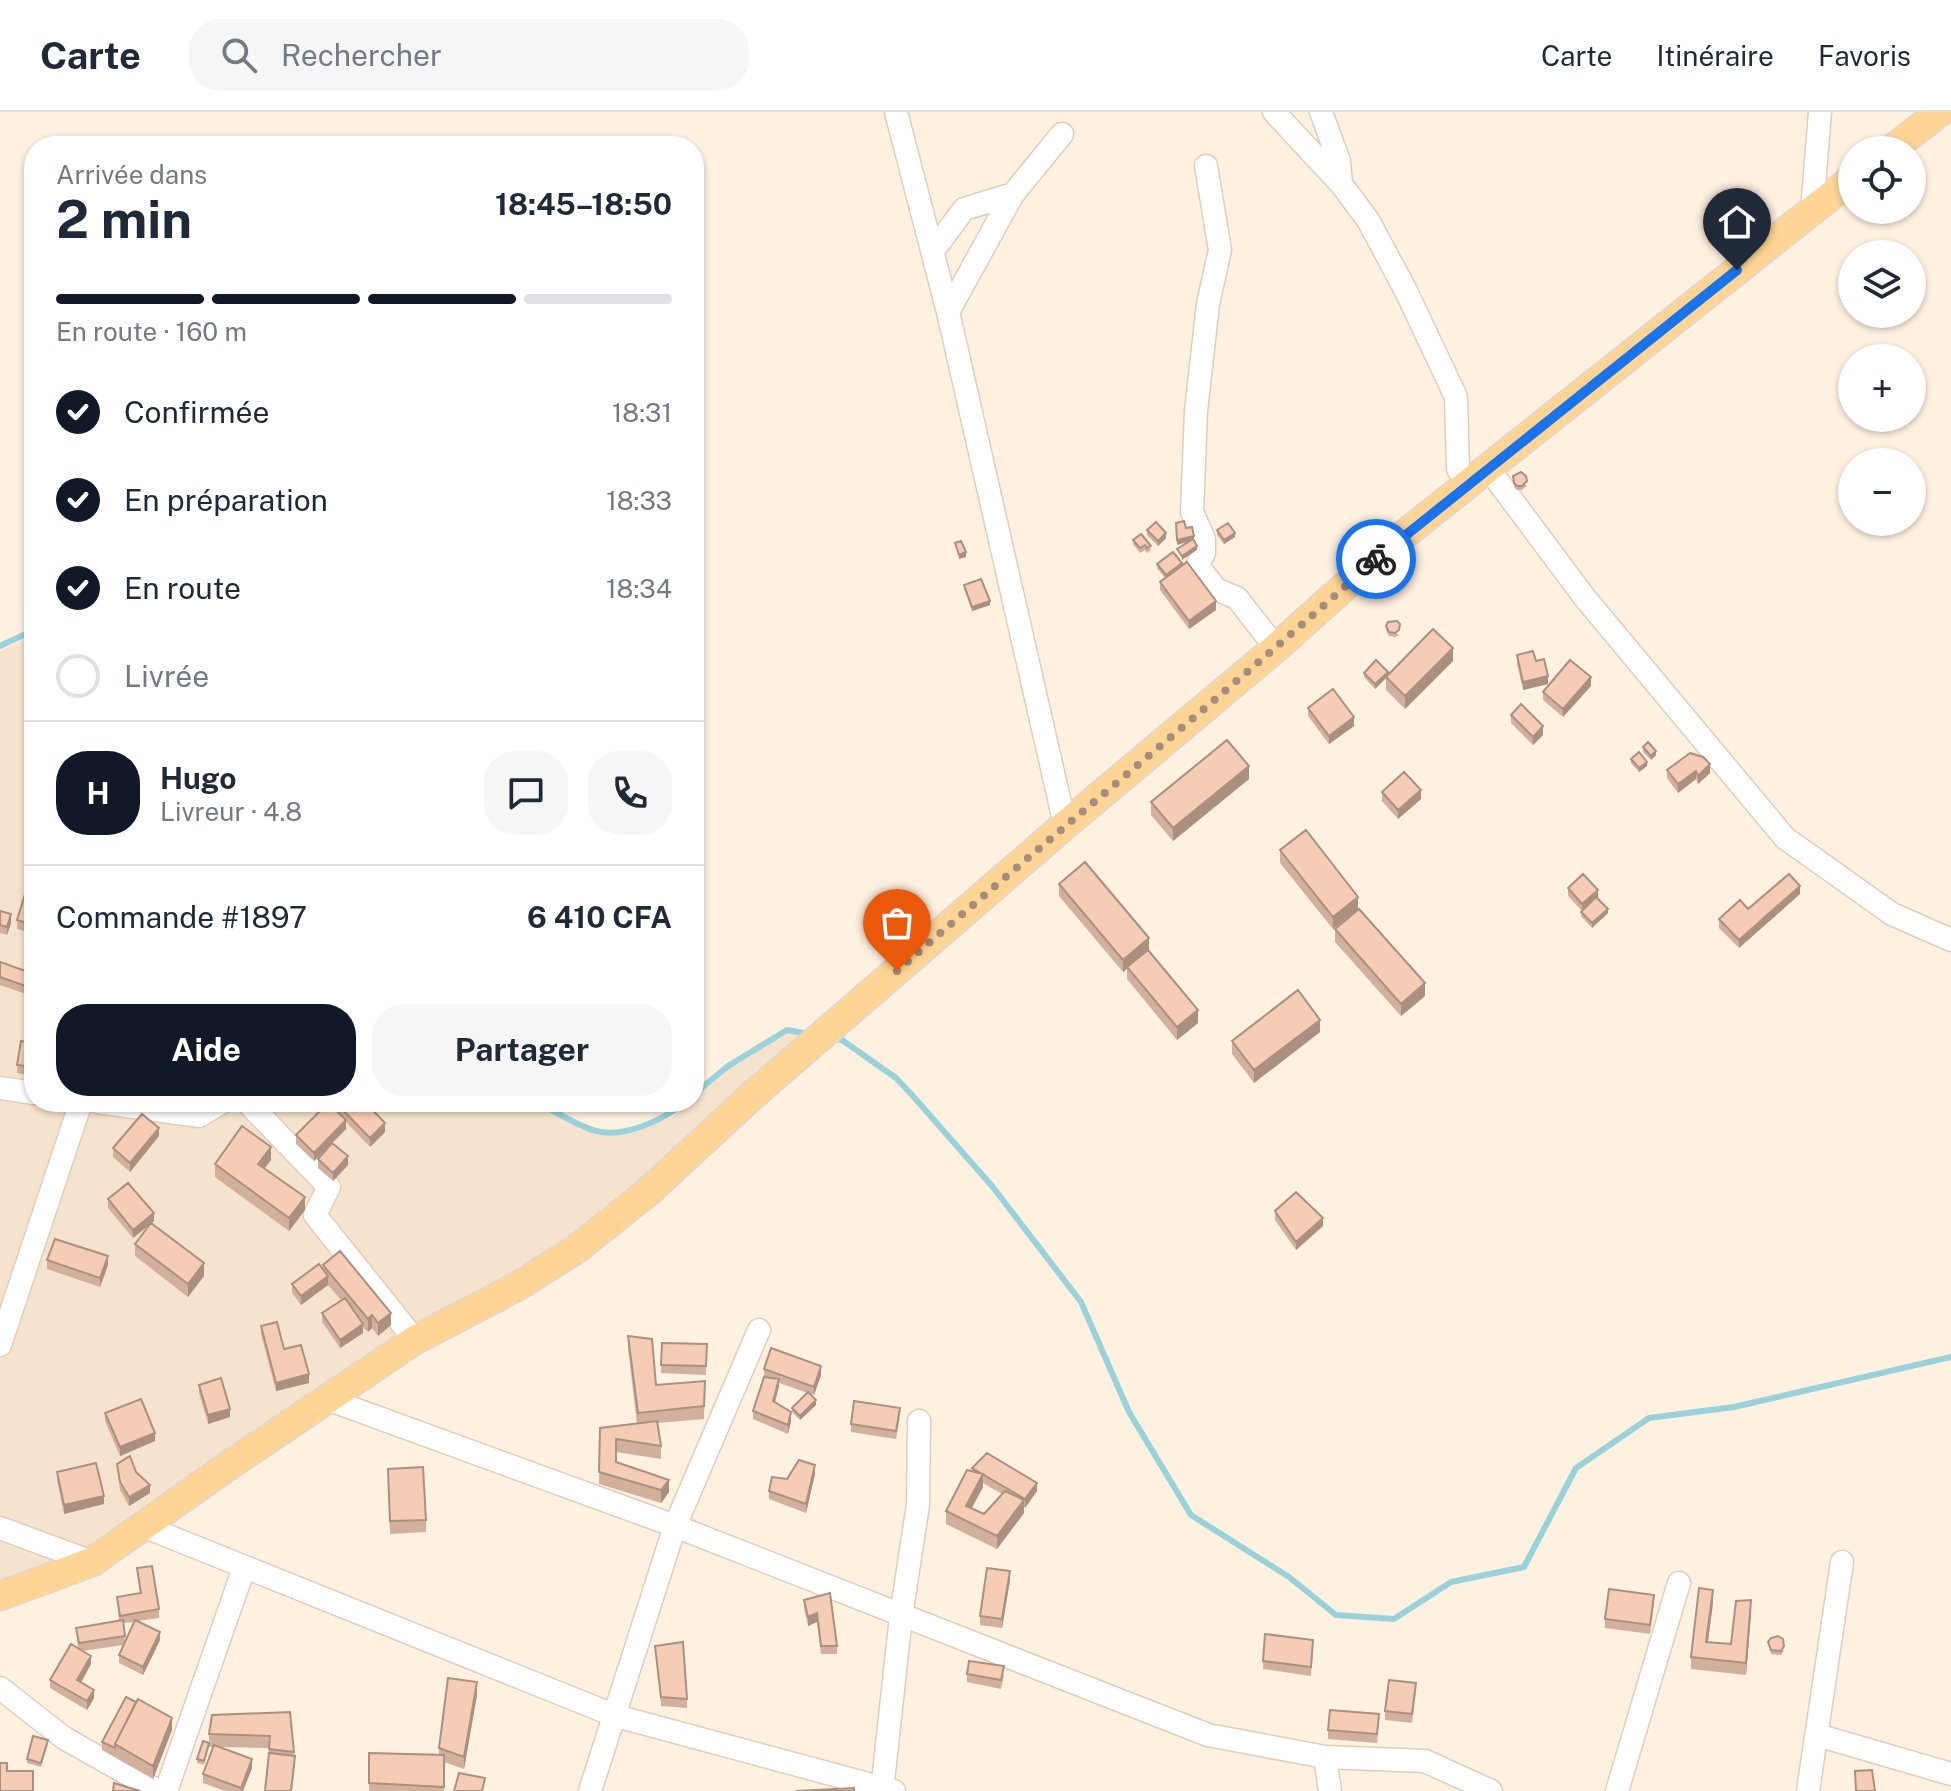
<!DOCTYPE html>
<html lang="fr">
<head>
<meta charset="utf-8">
<style>
	:root { --surface:#fff; --page:#f6f6f7; --text:#1f2937; --muted:#747a83; --line:#e0e1e3; --accent:#111827 }
	body { margin:0; font-family:"Public Sans",sans-serif; background:var(--page); color:var(--text); height:100vh; display:flex; flex-direction:column; font-size:30px; white-space:nowrap }
	* { box-sizing:border-box; margin:0 }
	p { font-size:26px; color:var(--muted) }
	.icon { flex:none; width:44px; height:44px; fill:none; stroke:currentColor; stroke-width:2; stroke-linecap:round; stroke-linejoin:round }
	.map { position:relative; flex:1; overflow:hidden }
	.details { position:absolute; left:24px; top:24px; width:680px; height:976px; display:flex; flex-direction:column; background:var(--surface); border-radius:32px; box-shadow:0 2px 6px #0004 }
	.details>* { flex:none }
	.fabs { position:absolute; left:1838px; top:24px; display:grid; gap:16px }
	.fabs a { display:grid; place-items:center; width:88px; height:88px; border-radius:50%; background:var(--surface); box-shadow:0 2px 6px #0004; font-size:40px }
	.pin { position:absolute; display:grid; place-items:center; width:68px; height:68px; color:#fff; margin:-82px -34px; border-radius:50% 50% 50% 0; rotate:-45deg; box-shadow:0 0 8px #0007 }
	.pin .icon { rotate:45deg }
	.courier { position:absolute; display:grid; place-items:center; width:80px; height:80px; margin:-40px; border:6px solid #1a73e8; border-radius:50%; background:#fff; color:#222; box-shadow:0 2px 10px #0007 }
	.headline em { font-style:normal; font-weight:700 }
	.headline div { display:flex; flex-direction:column-reverse }
	.headline { display:flex; align-items:center; justify-content:space-between; height:136px; padding:0 32px }
	h1 { font-size:52px; font-weight:700; line-height:60px }
	.bar { display:grid; grid-template-columns:repeat(4,1fr); gap:12px 8px; align-content:center; height:96px; padding:0 32px }
	.bar i { height:10px; border-radius:6px; background:var(--line) }
	.bar .active { background:var(--accent) }
	.bar p { grid-column:span 4 }
	.line { display:flex; align-items:center; gap:20px; padding:0 32px; border-top:2px solid var(--line) }
	.line div { flex:1 }
	.round { display:grid; place-items:center; flex:none; width:84px; height:84px; border-radius:32px; background:var(--page) }
	ol { padding:0 32px; list-style:none }
	li { display:flex; align-items:center; gap:24px; height:88px }
	li p { margin-inline-start:auto }
	li .icon { padding:8px; border-radius:50%; background:var(--accent); color:#fff; stroke-width:4 }
	li:last-child { color:var(--muted) }
	li i { width:44px; height:44px; border:4px solid var(--line); border-radius:50% }
	.button { display:flex; gap:16px; margin-top:auto; padding:16px 32px }
	.button a { flex:1; height:92px; border-radius:32px; background:var(--accent); color:#fff; font-size:32px; font-weight:700; line-height:92px; text-align:center }
	.button a+a { background:var(--page); color:var(--text) }
	header { display:flex; align-items:center; gap:48px; box-sizing:border-box; height:112px; padding:0 40px; background:var(--surface); border-bottom:2px solid var(--line) }
	header strong { font-size:38px }
	nav { display:flex; gap:44px; margin-inline-start:auto; font-size:28px }
	.search { width:560px; height:72px; background:var(--page); display:flex; align-items:center; gap:20px; box-sizing:border-box; padding:0 28px; border-radius:32px; color:var(--muted); font-size:30px }
	.map>svg:first-child { display:block }
</style>
</head>
<body>
<header>
<strong>Carte</strong>
<div class="search"><svg class="icon" aria-label="search" viewBox="0 0 24 24"><circle cx="10" cy="10" r="6"/><path d="M15 15l6 6"/></svg>Rechercher</div>
<nav><a>Carte</a><a>Itinéraire</a><a>Favoris</a></nav>
</header>
<div class="map">
<svg width="1951" height="1679" viewBox="0 0 1951 1679">
	<rect width="100%" height="100%" fill="#fef1e0"/>
	<path fill="#f6e3ce" d="M34,523V990H532L595,1021L624,1022L673,1005L690,990H694V986L729,956L787,920L815,926L647,1079L71,1453L0,1478V539Z"/>
	<g fill="none" stroke-linecap="round" stroke-linejoin="round">
		<path stroke="#99d2da" stroke-width="6" d="M0,534L34,518
			M832,926L842,928L896,966L912,983L992,1074L1081,1190L1129,1300L1191,1403L1289,1465L1336,1503L1394,1507L1451,1470L1524,1455L1576,1356L1649,1306L1734,1295L1951,1245
			M694,982L728,954L787,918L809,922
			M537,990C555,999 574,1012 593,1018C621,1028 664,1008 685,990"/>
		<defs>
			<path id="minor" d="M896,0L948,200L1065,713
				M1274,0L1341,72
				M1321,0L1339,49L1341,72L1368,108L1406,179L1456,285L1458,357L1468,372
				M1206,54L1220,138L1208,192L1196,299L1192,400L1204,427V441L1197,453L1216,477L1237,486L1276,536
				M1812,98L1820,0
				M933,139L964,97L1013,82
				M948,200L1013,82L1062,22
				M1488,356L1585,486L1785,726L1892,802L1951,828
				M0,976L34,981
				M98,990L199,1004L222,990
				M247,990L329,1075L315,1103L415,1228
				M0,1233L81,990
				M327,1287L675,1414L1208,1623L1325,1645L1425,1649L1491,1679
				M143,1414L616,1604L894,1679
				M0,1416L92,1450
				M0,1576L64,1626L158,1679
				M1817,1623L1951,1662
				M1325,1645L1330,1679
				M166,1679L244,1456
				M590,1679L675,1414L759,1218
				M882,1679L901,1504L918,1393L919,1309
				M1617,1679L1679,1471
				M1808,1679L1842,1450"/>
			<path id="major" d="M1891,38L1940,0
				M0,1484L92,1450L231,1352L415,1228L518,1174L578,1136L648,1080L753,983L1065,713L1276,536L1391,433L1852,67"/>
		</defs>
		<use href="#minor" stroke="#e2cdbb" stroke-width="25"/>
		<use href="#major" stroke="#ded6d3" stroke-width="31"/>
		<use href="#minor" stroke="#fff" stroke-width="22"/>
		<use href="#major" stroke="#ffd595" stroke-width="28"/>
	</g>
	<path fill="#d3b09d" fill-rule="evenodd" d="M1513,364L1527,374L1522,378H1517L1514,375Z
		M1147,418L1166,426L1158,434L1147,423Z
		M1217,418L1235,425L1224,432L1217,423Z
		M1141,422L1151,438L1147,441L1145,438L1140,441L1133,432V428Z
		M1157,452L1182,454L1216,498L1189,517L1160,478V470L1165,466L1157,456Z
		M964,473L990,493L972,499L964,477Z
		M1386,514L1399,523L1395,525L1389,524L1386,518Z
		M1517,543L1536,549L1548,572L1523,578L1517,552Z
		M1453,549L1405,597L1386,578V566L1375,577L1364,565V561L1388,563Z
		M1591,574L1563,605L1543,588V580Z
		M1308,596L1354,614L1329,632L1308,604Z
		M1511,603L1543,623L1533,633L1511,611Z
		M1643,635L1656,643L1651,648L1643,640Z
		M1631,647L1647,654L1639,660L1631,651Z
		M1667,658L1710,661L1698,672L1696,667L1678,681L1667,666Z
		M1249,667L1173,729L1151,703V690Z
		M1382,680L1421,687L1398,707L1382,689Z
		M1280,738L1358,797L1425,884L1401,904L1335,830V817L1355,800L1333,817L1280,751Z
		M34,761V822L17,817V808Z
		M1059,772L1198,911L1177,928L1127,867V856L1123,860L1059,784Z
		M1568,776L1597,786L1608,801L1592,816L1581,804L1582,799L1568,784Z
		M1800,782L1739,836L1719,816V807L1748,797Z
		M0,799L11,811L7,823L0,821Z
		M0,850L34,862V885L0,873Z
		M1320,920L1254,971L1232,942V929Z
		M34,931V964L17,961V953Z
		M331,990H365L385,1020L370,1035L346,1010V1017L314,1049L296,1032V1023L331,994Z
		M159,1024L130,1060L113,1045V1036Z
		M318,1047L348,1053L333,1069L318,1056Z
		M271,1048L264,1056L305,1098L289,1119L215,1065V1052Z
		M108,1087L154,1109L152,1111L204,1164L188,1185L135,1144V1132L148,1114L133,1126L108,1096Z
		M1275,1099L1323,1114L1296,1138L1275,1108Z
		M47,1148L108,1153L100,1175L47,1157Z
		M323,1153L391,1213L378,1224L372,1216L368,1220L363,1215V1221L340,1236L322,1210V1201L341,1188L328,1173L301,1193L292,1181V1172L323,1157Z
		M261,1214L284,1237L309,1271L276,1279L261,1222Z
		M628,1224L656,1273L705,1269L704,1307L658,1311L661,1334V1347L616,1340V1350L669,1380L661,1391L599,1372L600,1316L637,1312L628,1236Z
		M662,1231L707,1232L706,1263L661,1261Z
		M764,1257L821,1263L814,1283L809,1281L816,1293L800,1308L792,1300V1296L808,1281L779,1271L775,1290L791,1309L788,1322L753,1307V1299L764,1265Z
		M199,1273L230,1305L208,1312L199,1281Z
		M105,1301L155,1329L120,1344L105,1309Z
		M900,1305L896,1327L851,1320V1312Z
		M117,1352L136,1360L150,1381L129,1394L120,1378Z
		M972,1356L1037,1379L1025,1396L1024,1395V1401L997,1437L946,1412V1399L972,1359ZM983,1371L1002,1382L984,1402L971,1396L983,1375Z
		M57,1360L104,1392L64,1402L57,1368Z
		M815,1362L806,1401L769,1387V1379L787,1367Z
		M388,1370L426,1408V1420L390,1422Z
		M137,1456L159,1497V1506L138,1509L160,1528L143,1563L119,1551V1543L123,1533L83,1539L91,1552L81,1571L94,1586L87,1598L50,1576V1568L78,1536L76,1516L119,1509L117,1485L140,1482ZM134,1510L125,1529L124,1511Z
		M1010,1468L1002,1516L980,1513V1504Z
		M804,1488L837,1534V1542H821L817,1510L808,1514L804,1496Z
		M1654,1491L1650,1522L1605,1516V1507Z
		M1713,1491L1708,1530L1731,1532L1751,1501L1746,1563L1691,1557V1545Z
		M1768,1530L1784,1539L1781,1543L1771,1542Z
		M655,1534L687,1587V1596L661,1594Z
		M1313,1536L1311,1564L1263,1557V1549Z
		M967,1562L1004,1563L1001,1577L967,1570Z
		M1416,1580L1412,1611L1385,1608V1599Z
		M477,1583L464,1657L444,1650V1679H369V1641L439,1642V1636Z
		M136,1590L172,1618L153,1667L102,1638V1630Z
		M290,1600L295,1652L292,1679H265L269,1636L220,1635L252,1656L243,1679H225L203,1671V1662L213,1635H209L204,1653L197,1651V1647L209,1631V1622Z
		M1379,1611L1377,1631L1328,1627V1618Z
		M48,1632L41,1655L27,1651V1647Z"/>
	<path fill="#ac907f" d="M1166,421V426L1158,434V429Z
		M1235,421V425L1224,432V428Z
		M1194,424V428L1177,433V428Z
		M1197,434V438L1182,448V444Z
		M966,440V445L959,447V443Z
		M990,489V493L972,499V495Z
		M1216,489V498L1189,517V509Z
		M1453,536V549L1405,597V584Z
		M1388,560V564L1375,577V572Z
		M1548,564V572L1523,578V570Z
		M1591,565V574L1563,605V597Z
		M1354,605V614L1329,632V624Z
		M1543,614V623L1533,633V625Z
		M1656,639V643L1651,648V644Z
		M1647,650V654L1639,660V656Z
		M1710,652V661L1698,672V664Z
		M1249,654V667L1173,729V716Z
		M1696,659V667L1678,681V672Z
		M1421,678V687L1398,707V698Z
		M1800,774V782L1739,836V828Z
		M1598,778V786L1582,800V792Z
		M1358,785V797L1333,817V805Z
		M1608,797V801L1592,816V811Z
		M11,802V811L7,823V815Z
		M1149,826V839L1123,860V848Z
		M1425,871V884L1401,904V892Z
		M1198,898V911L1177,928V915Z
		M1320,908V920L1254,971V958Z
		M346,1008V1017L314,1049V1041Z
		M385,1011V1020L370,1035V1026Z
		M159,1016V1024L130,1060V1051Z
		M271,1035V1048L258,1065V1052Z
		M348,1044V1053L333,1069V1061Z
		M305,1085V1098L289,1119V1106Z
		M154,1101V1109L133,1126V1118Z
		M1323,1106V1114L1296,1138V1130Z
		M108,1144V1153L100,1175V1166Z
		M204,1151V1164L188,1185V1172Z
		M328,1164V1173L301,1193V1184Z
		M391,1201V1213L378,1224V1211Z
		M372,1203V1216L368,1220V1207Z
		M363,1212V1221L340,1236V1228Z
		M821,1254V1263L814,1283V1275Z
		M309,1262V1271L276,1279V1271Z
		M779,1267V1275L773,1297V1289Z
		M816,1288V1293L800,1308V1304Z
		M230,1297V1305L208,1312V1303Z
		M791,1300V1309L788,1322V1313Z
		M155,1321V1329L120,1344V1335Z
		M815,1353V1362L806,1401V1392Z
		M983,1362V1375L966,1407V1394Z
		M669,1368V1380L661,1391V1378Z
		M1037,1371V1379L1025,1396V1387Z
		M150,1373V1381L129,1394V1385Z
		M104,1384V1392L64,1402V1393Z
		M1024,1388V1401L997,1437V1424Z
		M1010,1459V1468L1002,1516V1507Z
		M1713,1478V1491L1706,1543V1530Z
		M1751,1488V1501L1746,1563V1551Z
		M817,1501V1510L808,1514V1505Z
		M160,1520V1528L143,1563V1555Z
		M91,1544V1552L77,1577V1568Z
		M477,1570V1583L464,1657V1645Z
		M94,1578V1586L87,1598V1589Z
		M172,1606V1618L153,1667V1654Z
		M252,1647V1656L243,1679H241Z"/>
	<path fill="#f5cdb6" stroke="#ac907f" stroke-width="2" d="M1521,360L1526,364L1527,369L1522,374H1517L1514,371L1513,364Z
		M1184,409L1186,416L1192,415L1194,424L1177,428L1176,411Z
		M1156,410L1166,421L1158,429L1147,418Z
		M1228,411L1235,421L1224,428L1217,418Z
		M1141,422L1151,434L1147,436L1145,433L1140,436L1133,428Z
		M1193,427L1197,434L1182,444L1177,437Z
		M961,429L966,440L959,443L955,431Z
		M1173,440L1182,451L1166,463L1157,452Z
		M1187,450L1216,489L1189,509L1160,470Z
		M981,467L990,489L972,495L964,473Z
		M1397,509L1400,512L1399,518L1395,521L1389,520L1386,514L1388,510Z
		M1433,517L1453,536L1405,584L1386,565Z
		M1533,539L1536,549L1544,547L1548,564L1523,570L1517,543Z
		M1376,548L1388,560L1375,572L1364,561Z
		M1570,548L1591,565L1563,597L1543,580Z
		M1333,577L1354,605L1329,624L1308,596Z
		M1521,592L1543,614L1533,625L1511,603Z
		M1227,628L1249,654L1173,716L1151,690Z
		M1648,630L1656,639L1651,644L1643,635Z
		M1639,640L1647,650L1639,656L1631,647Z
		M1690,641L1703,645L1710,652L1698,664L1696,659L1678,672L1667,658Z
		M1404,660L1421,678L1398,698L1382,680Z
		M1306,718L1358,785L1333,805L1280,738Z
		M1085,750L1149,826L1123,848L1059,772Z
		M32,760L34,761V813L17,808Z
		M1583,762L1598,778L1582,792L1568,776Z
		M1789,762L1800,774L1739,828L1719,807L1740,788L1748,797Z
		M1596,785L1608,797L1592,811L1581,800Z
		M1359,797L1425,871L1401,892L1335,817Z
		M0,799L11,802L7,815L0,813Z
		M1148,838L1198,898L1177,915L1127,855Z
		M0,850L34,862V877L0,865Z
		M1298,878L1320,908L1254,958L1232,929Z
		M21,929L34,931V955L17,953Z
		M335,990H365L385,1011L370,1026Z
		M328,991L346,1008L314,1041L296,1023Z
		M142,1002L159,1016L130,1051L113,1036Z
		M242,1014L271,1035L258,1052L305,1085L289,1106L215,1052Z
		M332,1031L348,1044L333,1061L318,1047Z
		M128,1071L154,1101L133,1118L108,1087Z
		M1296,1080L1323,1106L1296,1130L1275,1099Z
		M151,1111L204,1151L188,1172L135,1132Z
		M55,1127L108,1144L100,1166L47,1148Z
		M340,1139L391,1201L378,1211L372,1203L368,1207L323,1153Z
		M319,1152L328,1164L301,1184L292,1172Z
		M345,1186L363,1212L340,1228L322,1201Z
		M277,1210L284,1237L301,1233L309,1262L276,1271L261,1214Z
		M628,1224L652,1227L656,1273L705,1269L704,1294L638,1301Z
		M662,1231L707,1232L706,1254L661,1253Z
		M771,1236L821,1254L814,1275L764,1257Z
		M764,1265L779,1267L773,1289L791,1300L788,1313L753,1299Z
		M221,1266L230,1297L208,1303L199,1273Z
		M808,1280L816,1288L800,1304L792,1296Z
		M141,1287L155,1321L120,1335L105,1301Z
		M854,1289L900,1296L896,1319L851,1312Z
		M657,1309L661,1334L616,1327V1350L669,1368L661,1378L599,1360L600,1316Z
		M987,1341L1037,1371L1025,1387L972,1356Z
		M130,1344L136,1360L150,1373L129,1385L120,1370L117,1352Z
		M799,1348L815,1353L806,1392L769,1379L772,1365L787,1367Z
		M96,1351L104,1384L64,1393L57,1360Z
		M423,1355L426,1408L390,1409L388,1357Z
		M967,1358L983,1362L966,1394L984,1402L1005,1379L1024,1388L997,1424L946,1399Z
		M152,1454L159,1497L120,1504L117,1485L141,1481L137,1456Z
		M987,1456L1010,1459L1002,1507L980,1504Z
		M1699,1476L1713,1478L1706,1530L1731,1532L1736,1489L1751,1488L1746,1551L1691,1545Z
		M1609,1477L1654,1483L1650,1513L1605,1507Z
		M830,1481L837,1534H821L817,1501L808,1505L804,1488Z
		M123,1508L125,1524L79,1531L76,1516Z
		M135,1508L160,1520L143,1555L119,1543Z
		M1265,1522L1313,1528L1311,1555L1263,1549Z
		M1778,1524L1783,1527L1784,1534L1781,1539L1771,1538L1768,1530L1771,1526Z
		M683,1530L687,1587L661,1585L655,1534Z
		M71,1532L91,1544L77,1568L94,1578L87,1589L50,1568Z
		M969,1549L1004,1554L1001,1568L967,1562Z
		M448,1566L477,1570L464,1645L439,1636Z
		M1389,1568L1416,1571L1412,1602L1385,1599Z
		M126,1585L136,1590L115,1632V1636L102,1630Z
		M138,1587L172,1606L153,1654L115,1632Z
		M1330,1598L1379,1602L1377,1622L1328,1618Z
		M290,1600L294,1640L269,1637L270,1624L209,1622L212,1603Z
		M33,1624L48,1628L41,1651L27,1647Z
		M203,1629L209,1631L204,1649L197,1647Z
		M214,1633L252,1647L241,1676L203,1662Z
		M269,1641L295,1644L291,1679H265Z
		M369,1641L444,1643V1675L369,1671Z
		M0,1651H7V1659H33V1679H0Z
		M1872,1658L1875,1679H1856L1855,1659Z
		M459,1661L485,1666L482,1679H454Z
		M114,1671L140,1679H113Z
		M854,1676V1679H796Z"/>
	<g fill="none" stroke-linecap="round" stroke-linejoin="round">
		<path stroke="#a58c7c" stroke-width="8" stroke-dasharray="0 14.4" d="M897,859C1055,720 1219,588 1376,447"/>
		<path stroke="#1a73e8" stroke-width="10" d="M1376,447L1737,158"/>
	</g>
</svg>
<div class="fabs">
<a><svg class="icon" aria-label="locate" viewBox="0 0 24 24"><circle cx="12" cy="12" r="6"/><path d="M12 2v4M12 18v4M2 12h4M18 12h4"/></svg></a>
<a><svg class="icon" aria-label="layers" viewBox="0 0 24 24"><path d="M12 4l9 5-9 5-9-5zM3 14l9 5 9-5"/></svg></a>
<a>+</a>
<a>−</a>
</div>
<div class="pin" style="left:897px;top:859px;background:#ea580c"><svg class="icon" aria-label="bag" viewBox="0 0 24 24"><path d="M5 8h14l-1 12H6zM9 8a3 3 0 0 1 6 0"/></svg></div>
<div class="pin" style="left:1737px;top:158px;background:#1f2937"><svg class="icon" aria-label="home" viewBox="0 0 24 24"><path d="M3 11l9-7 9 7M6 9v11h12V9"/></svg></div>
<div class="courier" style="left:1376px;top:447px"><svg class="icon" aria-label="bike" viewBox="0 0 24 24"><circle cx="6" cy="16" r="4"/><circle cx="18" cy="16" r="4"/><path d="M6 16l4-8h5l3 8M10 8l3 8H6M13 5h3"/></svg></div>
<section class="details">
<div class="headline"><div><h1>2 min</h1><p>Arrivée dans</p></div><em>18:45–18:50</em></div>
<div class="bar"><i class="active"></i><i class="active"></i><i class="active"></i><i></i><p>En route · 160 m</p></div>
<ol>
<li><svg class="icon" aria-label="check" viewBox="0 0 24 24"><path d="M5 12l5 5 9-10"/></svg>Confirmée<p>18:31</p></li>
<li><svg class="icon" aria-label="check" viewBox="0 0 24 24"><path d="M5 12l5 5 9-10"/></svg>En préparation<p>18:33</p></li>
<li><svg class="icon" aria-label="check" viewBox="0 0 24 24"><path d="M5 12l5 5 9-10"/></svg>En route<p>18:34</p></li>
<li><i></i>Livrée</li>
</ol>
<div class="line" style="height:144px"><b class="round" style="background:var(--accent);color:#fff">H</b><div><b>Hugo</b><p>Livreur · 4.8</p></div><a class="round"><svg class="icon" aria-label="chat" viewBox="0 0 24 24"><path d="M4 5h16v11H9l-5 4z"/></svg></a><a class="round"><svg class="icon" aria-label="phone" viewBox="0 0 24 24"><path d="M5 4h4l2 5-3 2q2 4 5 5l2-3 5 2v4C11 20 4 13 5 4z"/></svg></a></div>
<div class="line" style="height:104px"><div>Commande #1897</div><b>6 410 CFA</b></div>
<div class="button"><a>Aide</a><a>Partager</a></div>
</section>
</div>
</body>
</html>
